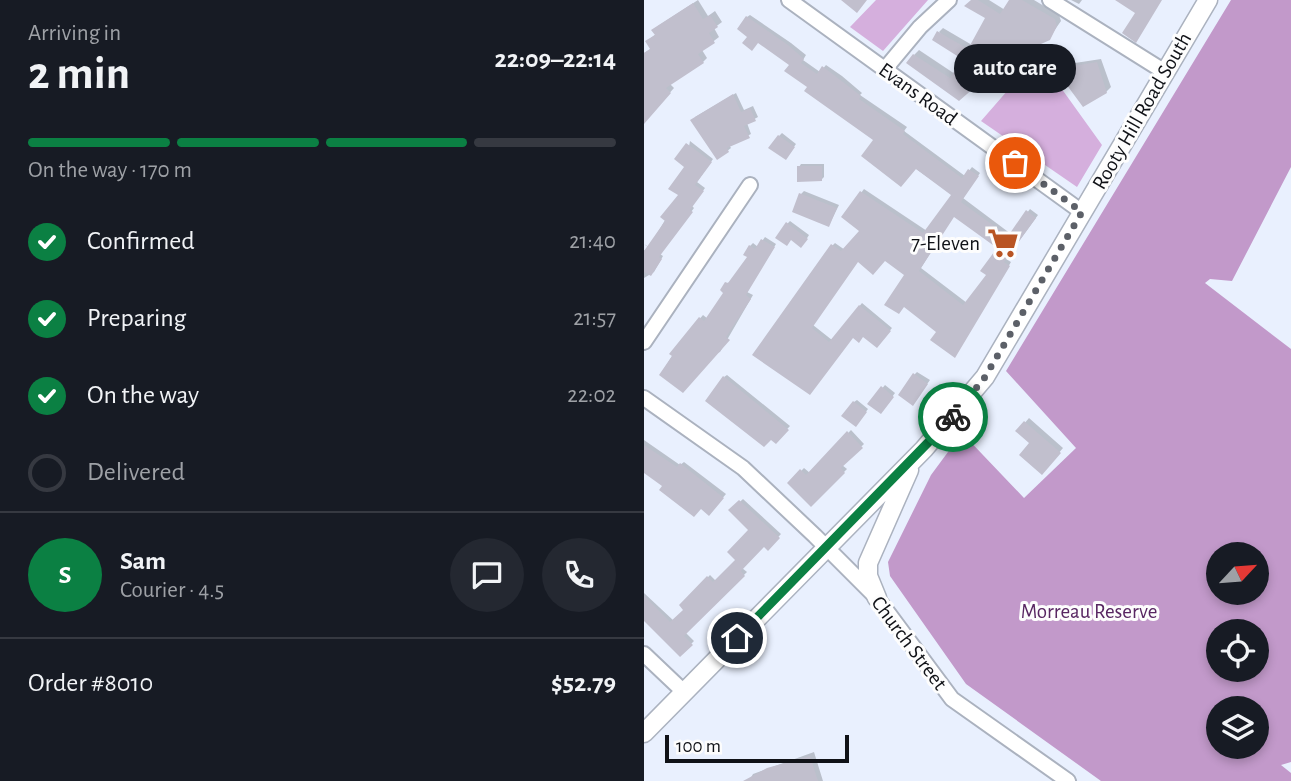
<!DOCTYPE html>
<html lang="en">
<head>
<meta charset="utf-8">
<style>
	:root { --surface:#171b24; --page:#242831; --text:#f1f3f6; --muted:#9ea1a6; --line:#363941; --accent:#0b8043 }
	body { margin:0; font-family:"Alegreya Sans",sans-serif; background:var(--page); color:var(--text); height:100vh; display:flex; flex-direction:column; font-size:26px; white-space:nowrap }
	* { box-sizing:border-box; margin:0 }
	p { font-size:23px; color:var(--muted) }
	.icon { flex:none; width:38px; height:38px; fill:none; stroke:currentColor; stroke-width:2; stroke-linecap:round; stroke-linejoin:round }
	.map { position:relative; flex:1; overflow:hidden }
	.side { display:flex; flex-direction:column; background:var(--surface); width:644px }
	.side>* { flex:none }
	.needle { width:46px; rotate:64deg }
	.buttons { position:absolute; left:562px; top:542px; display:grid; gap:14px }
	.buttons a { display:grid; place-items:center; width:63px; height:63px; border-radius:50%; background:var(--surface); box-shadow:0 4px 10px #0003; font-size:35px }
	.scale { position:absolute; left:21px; bottom:18px; width:184px; box-sizing:border-box; padding-left:7px; border:4px solid #101217; border-top:0; font-size:19px; line-height:24px; white-space:nowrap; color:#101217; -webkit-text-stroke:5px #fdfdfd; paint-order:stroke }
	.pin { position:absolute; display:grid; place-items:center; width:60px; height:60px; color:#fff; margin:-30px; border:4px solid #fff; border-radius:50%; box-shadow:0 2px 7px #0007 }
	.courier { position:absolute; display:grid; place-items:center; width:70px; height:70px; margin:-35px; border:5px solid #0b8043; border-radius:50%; background:#fff; color:#222; box-shadow:0 2px 9px #0007 }
	.bubble { position:absolute; height:49px; border-radius:24px; background:var(--surface); box-shadow:0 4px 10px #0003; font-size:23px; font-weight:600; line-height:49px; text-align:center }
	.headline em { font-style:normal; font-weight:600 }
	.headline div { display:flex; flex-direction:column-reverse }
	.headline { display:flex; align-items:center; justify-content:space-between; height:119px; padding:0 28px }
	h1 { font-size:46px; font-weight:600; line-height:52px }
	.bar { display:grid; grid-template-columns:repeat(4,1fr); gap:10px 7px; align-content:center; height:84px; padding:0 28px }
	.bar i { height:9px; border-radius:5px; background:var(--line) }
	.bar .on { background:var(--accent) }
	.bar p { grid-column:span 4 }
	.line { display:flex; align-items:center; gap:18px; padding:0 28px; border-top:2px solid var(--line) }
	.line div { flex:1 }
	.round { display:grid; place-items:center; flex:none; width:74px; height:74px; border-radius:37px; background:var(--page) }
	ol { padding:0 28px; list-style:none }
	li { display:flex; align-items:center; gap:21px; height:77px }
	li p { margin-inline-start:auto }
	li .icon { padding:7px; border-radius:50%; background:var(--accent); color:#fff; stroke-width:4 }
	li:last-child { color:var(--muted) }
	li i { width:38px; height:38px; border:4px solid var(--line); border-radius:50% }
	main { display:flex; flex:1; min-height:0 }
	.map>svg:first-child { display:block }
</style>
</head>
<body>
<main>
<section class="side">
<div class="headline"><div><h1>2 min</h1><p>Arriving in</p></div><em>22:09–22:14</em></div>
<div class="bar"><i class="on"></i><i class="on"></i><i class="on"></i><i></i><p>On the way · 170 m</p></div>
<ol>
<li><svg class="icon" aria-label="check" viewBox="0 0 24 24"><path d="M5 12l5 5 9-10"/></svg>Confirmed<p>21:40</p></li>
<li><svg class="icon" aria-label="check" viewBox="0 0 24 24"><path d="M5 12l5 5 9-10"/></svg>Preparing<p>21:57</p></li>
<li><svg class="icon" aria-label="check" viewBox="0 0 24 24"><path d="M5 12l5 5 9-10"/></svg>On the way<p>22:02</p></li>
<li><i></i>Delivered</li>
</ol>
<div class="line" style="height:126px"><b class="round" style="background:var(--accent);color:#fff">S</b><div><b>Sam</b><p>Courier · 4.5</p></div><a class="round"><svg class="icon" aria-label="chat" viewBox="0 0 24 24"><path d="M4 5h16v11H9l-5 4z"/></svg></a><a class="round"><svg class="icon" aria-label="phone" viewBox="0 0 24 24"><path d="M5 4h4l2 5-3 2q2 4 5 5l2-3 5 2v4C11 20 4 13 5 4z"/></svg></a></div>
<div class="line" style="height:91px"><div>Order #8010</div><b>$52.79</b></div>
</section>
<div class="map">
<svg width="647" height="781" viewBox="0 0 647 781">
	<rect width="100%" height="100%" fill="#e9f0fe"/>
	<path fill="#d5afdd" d="M232,0H284L239,51L206,27Z
		M402,67L458,145L433,187L337,121L364,90Z"/>
	<path fill="#c299ca" fill-rule="evenodd" d="M587,0H647V167L588,281L566,279L561,283L647,349V762L637,765L647,773V781H457L322,684L246,576L244,562L287,475L318,433L380,498L432,448L362,371ZM574,555H612V593H574ZM574,632H612V670H574ZM574,709H612V747H574Z"/>
	<path fill="#0003" fill-rule="evenodd" d="M54,0L64,16L71,11L78,22L70,28L75,37L58,50L63,58L59,62L26,84L30,88L0,122V53L8,48L3,41L12,34L14,26Z
		M329,0H345L361,10L367,0H390L415,15L417,21L405,38L362,58L315,99L270,55L275,50L311,74L320,58L295,32L299,28L328,45L343,18Z
		M427,0H438L435,4Z
		M106,15L147,43L162,55L159,60L176,72L182,65L198,76L218,93L216,95L263,127L260,131L321,176L328,167L336,173L319,198L367,234L386,209L394,215L362,259L367,262L313,353L295,332L262,274L241,259L214,260L169,325L188,340L218,303L248,328L233,346L219,335L209,336L168,391L111,354L189,245L191,243L201,250L217,230L199,217L220,189L283,231L309,195L231,140L166,86L147,64L105,36L103,17ZM310,215L355,247L344,275L323,303L277,268Z
		M457,59L467,87L462,92L414,69L418,65Z
		M92,93L100,110L109,106L114,117L103,123L107,134L85,145L87,148L74,158L51,117Z
		M138,133L152,144L144,155L135,136Z
		M46,141L69,159L53,182L61,188L48,206L50,208L16,254L19,256L10,272L0,278V250L8,255L10,252L0,244L5,247L36,195Z
		M157,164H180V177L177,180L155,167Z
		M160,191L195,205L185,225L157,194Z
		M146,221L165,235L160,243L143,224Z
		M121,237L132,244L103,292L109,295L76,352L17,374L39,338L59,315L64,319L81,292L83,283L88,282L105,256L106,246L109,243L114,247Z
		M273,372L286,380L271,401V374Z
		M83,375L146,426L132,441L80,377Z
		M241,385L251,393L239,409L226,403Z
		M213,400L224,409L214,422L210,402Z
		M385,418L419,448L402,468L388,443L374,431Z
		M207,430L220,444L198,465L203,469L167,505L145,483L160,468L166,473Z
		M0,440L36,465L40,462L82,494L65,514L0,469Z
		M99,499L137,534L124,548L120,545L98,568L103,572L41,632L50,641L36,655L0,619V593L30,621L42,610L38,605L66,575L72,581L93,560L107,530L87,510Z
		M170,752L179,781H105L109,774Z"/>
	<path fill="#c1bfcd" fill-rule="evenodd" d="M197,0H223L213,13Z
		M327,0H334L356,14L365,0H378L411,19L413,26L406,40L363,59L315,101L262,63L269,54L306,78L318,59L288,40L293,31L324,49L341,18L320,6Z
		M471,0H518L492,43L478,33L491,13Z
		M49,3L59,19L66,15L74,27L65,33L71,43L54,54L60,63L22,88L27,93L0,124V53L6,49L1,41L11,35L7,30Z
		M102,16L144,45L160,59L157,63L173,74L178,66L195,79L217,96L215,99L261,131L259,134L318,178L324,169L335,176L317,202L364,236L382,210L392,218L360,262L366,266L311,358L286,340L292,332L260,307L255,314L240,305L260,275L241,261L229,275L214,262L168,328L185,342L215,305L247,331L233,348L219,337L215,343L209,338L166,395L108,355L187,244L197,251L215,231L197,217L216,191L279,233L307,195L272,169L257,187L217,156L229,140L160,91L163,87L140,71L145,65L114,43L108,51L98,43L103,37L93,29ZM310,217L353,248L336,271L342,275L319,305L275,271Z
		M453,62L463,93L439,107L411,69Z
		M89,94L97,112L106,108L112,121L100,126L106,138L83,148L85,152L73,160L46,120Z
		M134,135L151,147L142,160L124,148Z
		M42,143L68,162L51,185L60,191L46,210L49,212L15,257L18,259L7,276L0,272V251L21,221L16,217L34,195L24,189L40,167L30,159Z
		M153,166H178V181L153,182Z
		M155,193L193,208L185,227L148,212Z
		M142,222L164,239L157,248L147,240L143,246L131,238Z
		M117,239L131,247L102,295L107,299L82,337L86,340L39,393L15,375L28,356L25,354L55,317L60,321L79,293L76,290L81,282L84,283L103,257L99,255L105,245L111,249Z
		M269,373L284,384L269,406L254,395Z
		M79,376L145,430L132,444L127,440L120,447L61,401Z
		M237,386L250,397L237,414L223,404Z
		M209,401L223,412L212,427L197,416Z
		M380,421L417,453L398,475L375,455L385,443L371,431Z
		M203,431L219,448L197,468L201,473L167,507L143,483L156,469L162,475Z
		M0,445L33,467L36,463L80,498L65,516L57,509L50,517L15,490L18,486L0,473Z
		M95,500L136,538L124,551L120,547L97,571L101,576L40,636L49,645L36,657L0,621V596L26,622L39,610L35,605L63,576L69,582L91,560L83,552L104,530L84,510Z
		M166,756L174,781H99L123,768Z"/>
	<g fill="none" stroke-linecap="round" stroke-linejoin="round">
		<defs>
			<path id="minor" d="M145,0L438,212
				M406,0L521,72
				M241,69L276,27L305,0
				M0,342L106,185
				M0,398L99,468L171,536L233,598L308,699L424,781
				M0,654L40,692"/>
			<path id="major" d="M233,598L224,576V563L265,470
				M0,733L280,449L341,377L564,0"/>
		</defs>
		<use href="#minor" stroke="#abb2bf" stroke-width="18"/>
		<use href="#major" stroke="#abb2bf" stroke-width="21"/>
		<use href="#minor" stroke="#fff" stroke-width="14"/>
		<use href="#major" stroke="#fff" stroke-width="18"/>
	</g>
	<g fill="none" stroke-linecap="round" stroke-linejoin="round">
		<path stroke="#5c6068" stroke-width="7" stroke-dasharray="0 12.6" d="M309,417L341,377L438,212L371,163"/>
		<path stroke="#0b8043" stroke-width="9" d="M93,638L309,417"/>
	</g>
	<defs>
		<symbol id="supermarket-bare" viewBox="-9 -9 18 18"><path d="M-6-5.5h2.5l.6 2H6L4.5 2H-2.5L-4.4-4H-6ZM-1.5 3.2a1.3 1.3 0 1 0 .1 0ZM3 3.2a1.3 1.3 0 1 0 .1 0Z" fill="#b95423" stroke="#fdfdfd" stroke-width="2.5" paint-order="stroke"/></symbol>
	</defs>
	<g fill-rule="evenodd">
		<use href="#supermarket-bare" x="337" y="221" width="44" height="44"/>
	</g>
	<g text-anchor="middle" dominant-baseline="central" stroke-width="6" stroke-linejoin="round" paint-order="stroke">
		<g font-size="21" fill="#101217" stroke="#fdfdfd">
			<text transform="translate(274 94) rotate(36)">Evans Road</text>
			<text transform="translate(498 111) rotate(-60)">Rooty Hill Road South</text>
			<text transform="translate(265 643) rotate(53)">Church Street</text>
		</g>
		<g font-size="21" fill="#101217" stroke="#fdfdfd" text-anchor="end">
			<text x="336" y="243">7-Eleven</text>
		</g>
		<g font-size="21" fill="#582662" stroke="#fdfdfd">
			<text x="445" y="611">Morreau Reserve</text>
		</g>
	</g>
</svg>
<div class="buttons">
<a><svg class="needle" viewBox="-14 -14 28 28"><path d="M0-13l5 13h-10z" fill="#e53935"/><path d="M0 13l5-13h-10z" fill="#9ea1a6"/></svg></a>
<a><svg class="icon" aria-label="locate" viewBox="0 0 24 24"><circle cx="12" cy="12" r="6"/><path d="M12 2v4M12 18v4M2 12h4M18 12h4"/></svg></a>
<a><svg class="icon" aria-label="layers" viewBox="0 0 24 24"><path d="M12 4l9 5-9 5-9-5zM3 14l9 5 9-5"/></svg></a>
</div>
<div class="scale">100 m</div>
<div class="pin" style="left:371px;top:163px;background:#ea580c"><svg class="icon" aria-label="bag" viewBox="0 0 24 24"><path d="M5 8h14l-1 12H6zM9 8a3 3 0 0 1 6 0"/></svg></div>
<div class="pin" style="left:93px;top:638px;background:#1f2937"><svg class="icon" aria-label="home" viewBox="0 0 24 24"><path d="M3 11l9-7 9 7M6 9v11h12V9"/></svg></div>
<div class="courier" style="left:309px;top:417px"><svg class="icon" aria-label="bike" viewBox="0 0 24 24"><circle cx="6" cy="16" r="4"/><circle cx="18" cy="16" r="4"/><path d="M6 16l4-8h5l3 8M10 8l3 8H6M13 5h3"/></svg></div>
<div class="bubble" style="left:310px;top:44px;width:122px">auto care</div>
</div>
</main>
</body>
</html>
